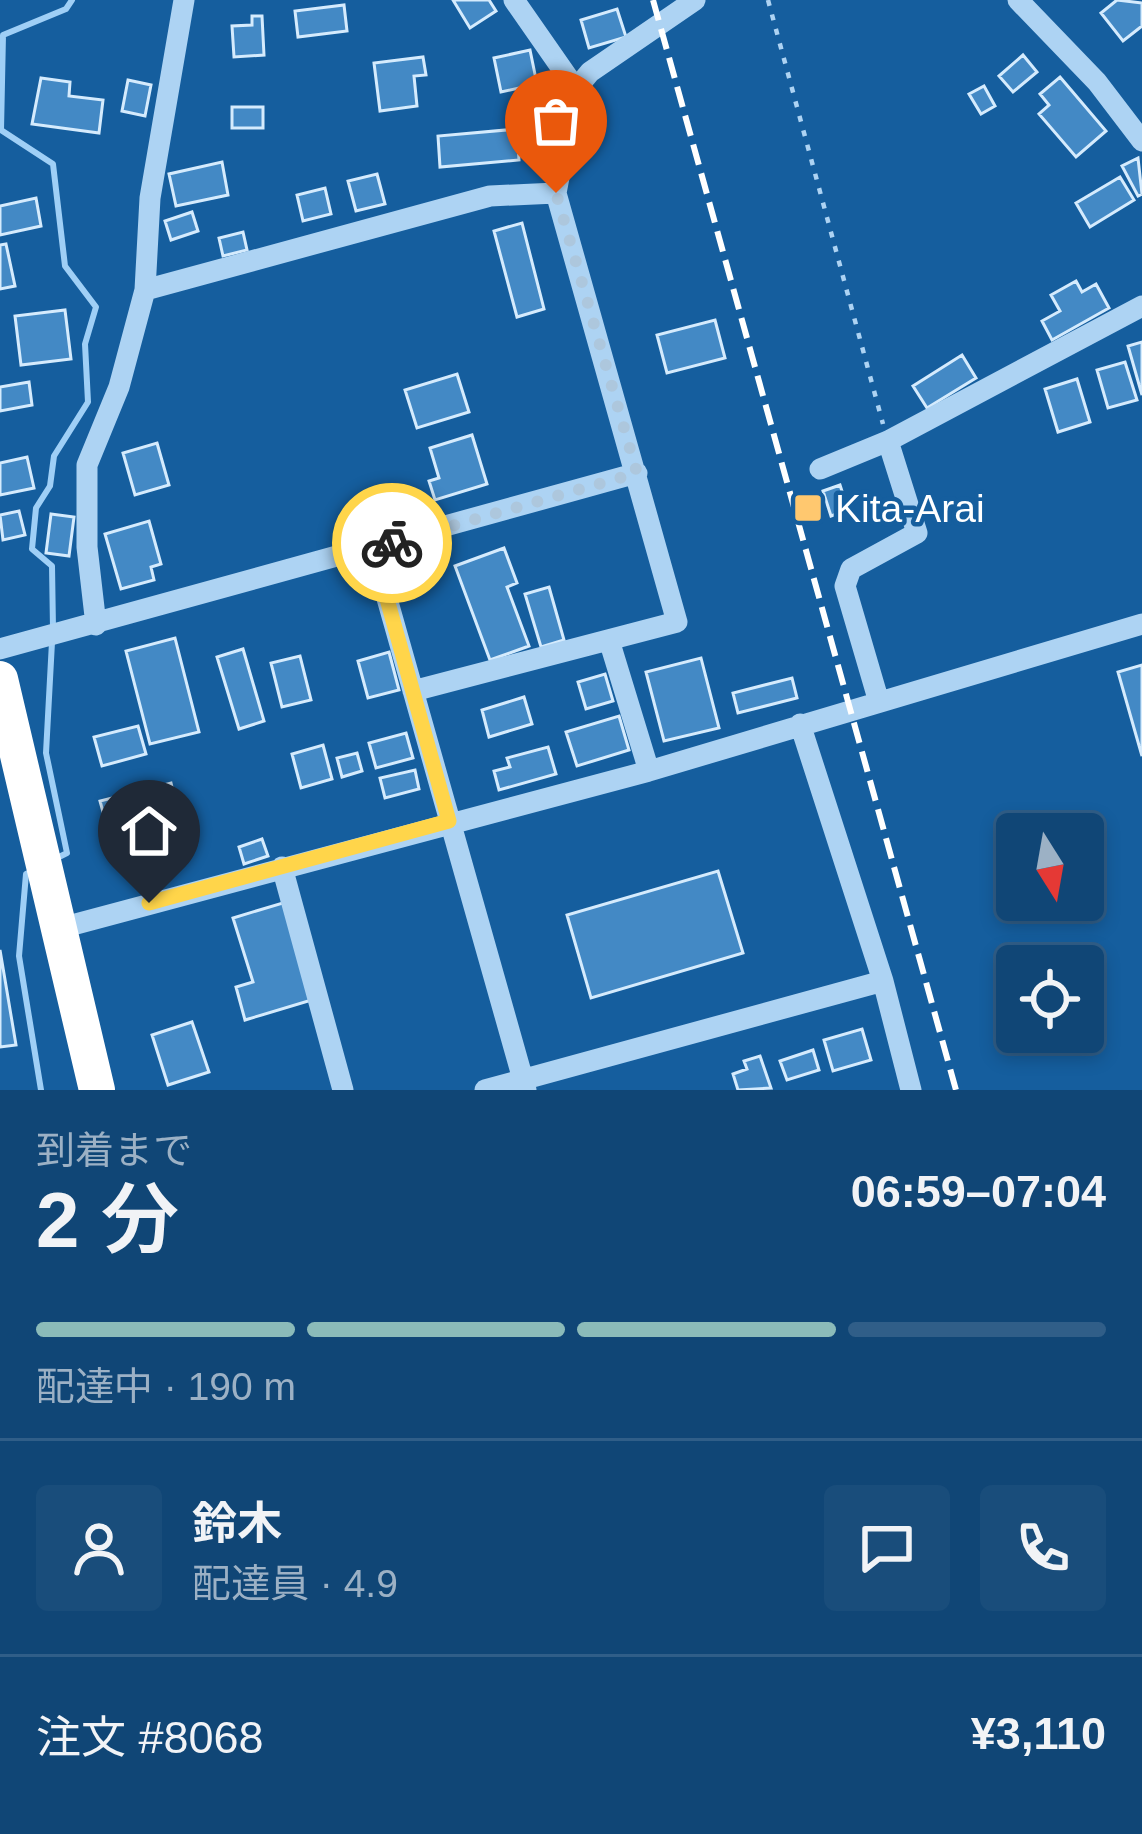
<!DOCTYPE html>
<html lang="ja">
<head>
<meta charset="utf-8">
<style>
	:root { --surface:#104676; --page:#194d7b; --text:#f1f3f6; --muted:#9cb1c5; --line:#305e88; --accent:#8bbbb9 }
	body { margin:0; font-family:Arial,"Noto Sans JP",sans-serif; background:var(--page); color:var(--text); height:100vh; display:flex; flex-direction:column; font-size:45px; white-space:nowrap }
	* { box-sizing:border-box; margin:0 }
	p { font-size:39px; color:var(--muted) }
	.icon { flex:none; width:66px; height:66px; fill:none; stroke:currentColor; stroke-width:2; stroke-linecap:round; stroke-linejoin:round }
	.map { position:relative; height:1090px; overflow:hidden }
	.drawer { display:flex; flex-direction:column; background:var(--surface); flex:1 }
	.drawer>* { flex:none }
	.needle { width:78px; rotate:169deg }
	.tools { position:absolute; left:996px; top:813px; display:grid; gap:24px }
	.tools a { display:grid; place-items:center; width:108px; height:108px; border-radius:12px; background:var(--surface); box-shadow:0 6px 18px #0003,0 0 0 3px var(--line); font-size:60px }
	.pin { position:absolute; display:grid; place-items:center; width:102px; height:102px; color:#fff; margin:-123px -51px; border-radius:50% 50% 50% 0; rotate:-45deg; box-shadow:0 0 12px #0007 }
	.pin .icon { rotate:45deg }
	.courier { position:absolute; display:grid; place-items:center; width:120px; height:120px; margin:-60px; border:9px solid #ffd54a; border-radius:50%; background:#fff; color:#222; box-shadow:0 3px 15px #0007 }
	.headline em { font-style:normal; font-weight:600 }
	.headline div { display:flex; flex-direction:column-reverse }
	.headline { display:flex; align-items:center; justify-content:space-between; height:204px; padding:0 36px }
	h1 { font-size:78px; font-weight:600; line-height:90px }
	.bar { display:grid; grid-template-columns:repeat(4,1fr); gap:18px 12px; align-content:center; height:144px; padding:0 36px }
	.bar i { height:15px; border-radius:9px; background:var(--line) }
	.bar .selected { background:var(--accent) }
	.bar p { grid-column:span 4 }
	.line { display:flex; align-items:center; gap:30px; padding:0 36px; border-top:3px solid var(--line) }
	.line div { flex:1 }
	.round { display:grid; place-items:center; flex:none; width:126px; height:126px; border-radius:12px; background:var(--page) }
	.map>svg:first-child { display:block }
</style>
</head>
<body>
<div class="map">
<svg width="1142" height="1090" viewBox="0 0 1142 1090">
	<rect width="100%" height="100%" fill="#155e9e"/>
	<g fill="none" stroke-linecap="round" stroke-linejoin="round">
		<path stroke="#9fcff6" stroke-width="6" d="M53,629L52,566L32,549L36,508L50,486L54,456L88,402L85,344L96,307L65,266L53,164L1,130L3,35L66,9L72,0
			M52,642L46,753L67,853L55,859
			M33,871L26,874L19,956L41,1090"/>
	</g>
	<path fill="#4389c5" stroke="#d5ebfd" stroke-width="3" d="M453,0H489L496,11L470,28Z
		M1117,0L1142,3V26L1123,41L1101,13Z
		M344,5L347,31L298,37L295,11Z
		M617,9L626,37L589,48L581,20Z
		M252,16H262L264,55L234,57L232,26L252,25Z
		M530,50L537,84L501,92L494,58Z
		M1023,55L1037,72L1013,92L999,76Z
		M423,57L426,75L414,76L417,106L380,111L374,63Z
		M1060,77L1106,131L1076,157L1039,114L1049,105L1040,94Z
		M41,78L70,82L69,96L103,100L99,133L32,124Z
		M128,80L151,85L145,116L122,111Z
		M984,86L995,106L981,114L969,94Z
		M232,107H263V128H232Z
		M517,129L519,160L440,167L438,136Z
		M1138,158L1142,194L1138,196L1122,166Z
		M222,162L228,195L176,206L169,174Z
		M377,174L385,204L356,211L348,181Z
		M1120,177L1134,200L1090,227L1076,203Z
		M325,188L331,214L303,221L297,195Z
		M36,198L41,226L0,235V206Z
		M192,212L198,231L171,240L165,221Z
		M522,223L544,309L517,317L494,231Z
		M243,232L247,250L223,256L219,238Z
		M6,244L15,286L0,289V245Z
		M1076,281L1082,292L1096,284L1109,308L1052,340L1042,321L1060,311L1051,295Z
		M65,310L71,359L21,365L15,316Z
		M715,320L725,358L667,373L657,335Z
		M1142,342V395L1128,346Z
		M962,355L976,378L927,408L913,386Z
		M1125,362L1137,400L1108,408L1097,370Z
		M457,374L469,412L417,428L405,390Z
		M1077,379L1090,422L1058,432L1045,389Z
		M29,382L32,405L0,411V387Z
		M472,435L487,484L435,500L429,481L439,478L430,448Z
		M157,443L169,485L135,495L123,453Z
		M27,457L34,488L0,495V463Z
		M840,485L848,510L831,516L823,491Z
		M19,511L25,535L3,540L0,515Z
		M51,514L74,517L69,556L46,553Z
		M149,521L161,564L151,567L154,580L121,589L105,534Z
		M504,548L517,583L507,587L529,646L490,660L455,566Z
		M549,587L564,640L541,647L525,594Z
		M175,638L199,732L150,744L126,651Z
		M243,649L264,721L239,729L217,657Z
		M389,652L399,690L368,698L358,661Z
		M300,656L311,700L282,707L271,663Z
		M701,658L719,728L664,741L646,672Z
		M1142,665V756L1118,672Z
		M605,674L613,701L586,709L578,682Z
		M792,678L797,698L738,713L733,693Z
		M524,697L532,724L489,737L482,710Z
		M619,716L629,750L577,766L566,732Z
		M138,726L146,754L102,766L94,737Z
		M406,733L413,758L376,768L369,743Z
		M323,745L332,779L301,788L292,754Z
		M548,747L556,774L499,790L494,771L510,767L507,758Z
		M357,753L362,771L342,777L337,758Z
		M415,770L419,789L385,798L380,778Z
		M171,783L182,827L112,845L100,801Z
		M262,839L268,856L244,864L239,847Z
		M718,871L743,953L591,998L567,915Z
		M286,902L315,999L245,1020L236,987L253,982L233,918Z
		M0,950L16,1045L0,1047Z
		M192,1022L209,1072L168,1085L152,1035Z
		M862,1029L871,1060L833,1071L824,1040Z
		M813,1050L819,1070L787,1080L780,1061Z
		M760,1056L771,1088L738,1090L733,1074L747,1069L744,1061Z"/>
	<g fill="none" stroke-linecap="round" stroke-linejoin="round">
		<path stroke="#add3f3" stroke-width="4.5" stroke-dasharray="6 9" stroke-linecap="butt" d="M768,0L883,424"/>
		<path stroke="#add3f3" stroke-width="21" d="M514,0L576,89
			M1018,0L1097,82L1142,141
			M145,290L490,196L556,193
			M820,469L888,441L1142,306
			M373,549L526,1090
			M96,625L87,547V465L119,387L145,290L150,198L184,0
			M609,640L649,771
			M0,649L637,473
			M413,691L677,622L556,193L576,89L590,72L695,0
			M879,702L845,586L851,569L917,533L888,441
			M800,724L883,981L911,1090
			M282,867L343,1090
			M61,928L649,771L1142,624
			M485,1090L883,981"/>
		<path stroke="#fff" stroke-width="36" d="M0,679L97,1090"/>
		<path stroke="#fff" stroke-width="6" stroke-dasharray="21 9" stroke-linecap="butt" d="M653,0L956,1090"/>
	</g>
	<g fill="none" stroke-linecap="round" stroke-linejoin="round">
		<path stroke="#adc7dd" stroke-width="12" stroke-dasharray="0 21.6" d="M392,543L637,473L556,193"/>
		<path stroke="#ffd54a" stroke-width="15" d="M149,903L449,821L373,549L392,543"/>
	</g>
	<rect fill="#ffc86f" stroke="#155e9e" stroke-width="4.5" x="793" y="493" width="30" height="30" rx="6"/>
	<g text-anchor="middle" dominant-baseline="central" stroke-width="9" stroke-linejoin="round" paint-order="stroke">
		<g font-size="39" fill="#fff" stroke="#155e9e" text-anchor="start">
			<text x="835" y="508">Kita-Arai</text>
		</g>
	</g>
</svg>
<div class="tools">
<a><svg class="needle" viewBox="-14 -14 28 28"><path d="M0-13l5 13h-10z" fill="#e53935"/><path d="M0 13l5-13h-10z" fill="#9cb1c5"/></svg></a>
<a><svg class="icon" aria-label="locate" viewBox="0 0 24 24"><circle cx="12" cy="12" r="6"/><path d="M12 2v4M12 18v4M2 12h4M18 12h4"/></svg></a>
</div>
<div class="pin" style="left:556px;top:193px;background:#ea580c"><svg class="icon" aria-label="bag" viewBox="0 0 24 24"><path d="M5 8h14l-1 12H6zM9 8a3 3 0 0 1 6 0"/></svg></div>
<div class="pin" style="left:149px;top:903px;background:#1f2937"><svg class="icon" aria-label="home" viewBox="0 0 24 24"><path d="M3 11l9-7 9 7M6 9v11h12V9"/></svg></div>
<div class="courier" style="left:392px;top:543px"><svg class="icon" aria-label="bike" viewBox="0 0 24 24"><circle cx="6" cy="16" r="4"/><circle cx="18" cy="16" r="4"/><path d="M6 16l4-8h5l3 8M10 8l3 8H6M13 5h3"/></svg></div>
</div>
<section class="drawer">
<div class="headline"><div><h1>2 分</h1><p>到着まで</p></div><em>06:59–07:04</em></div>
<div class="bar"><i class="selected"></i><i class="selected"></i><i class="selected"></i><i></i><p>配達中 · 190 m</p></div>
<div class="line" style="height:216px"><a class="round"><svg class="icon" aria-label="person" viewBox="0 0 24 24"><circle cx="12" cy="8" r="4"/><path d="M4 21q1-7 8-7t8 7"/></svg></a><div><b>鈴木</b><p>配達員 · 4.9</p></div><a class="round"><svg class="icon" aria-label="chat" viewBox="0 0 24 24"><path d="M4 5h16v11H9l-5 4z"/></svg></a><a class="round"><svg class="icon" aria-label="phone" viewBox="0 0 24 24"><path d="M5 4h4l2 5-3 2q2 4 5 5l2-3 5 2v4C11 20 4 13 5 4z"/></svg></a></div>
<div class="line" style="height:156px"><div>注文 #8068</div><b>¥3,110</b></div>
</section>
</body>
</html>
